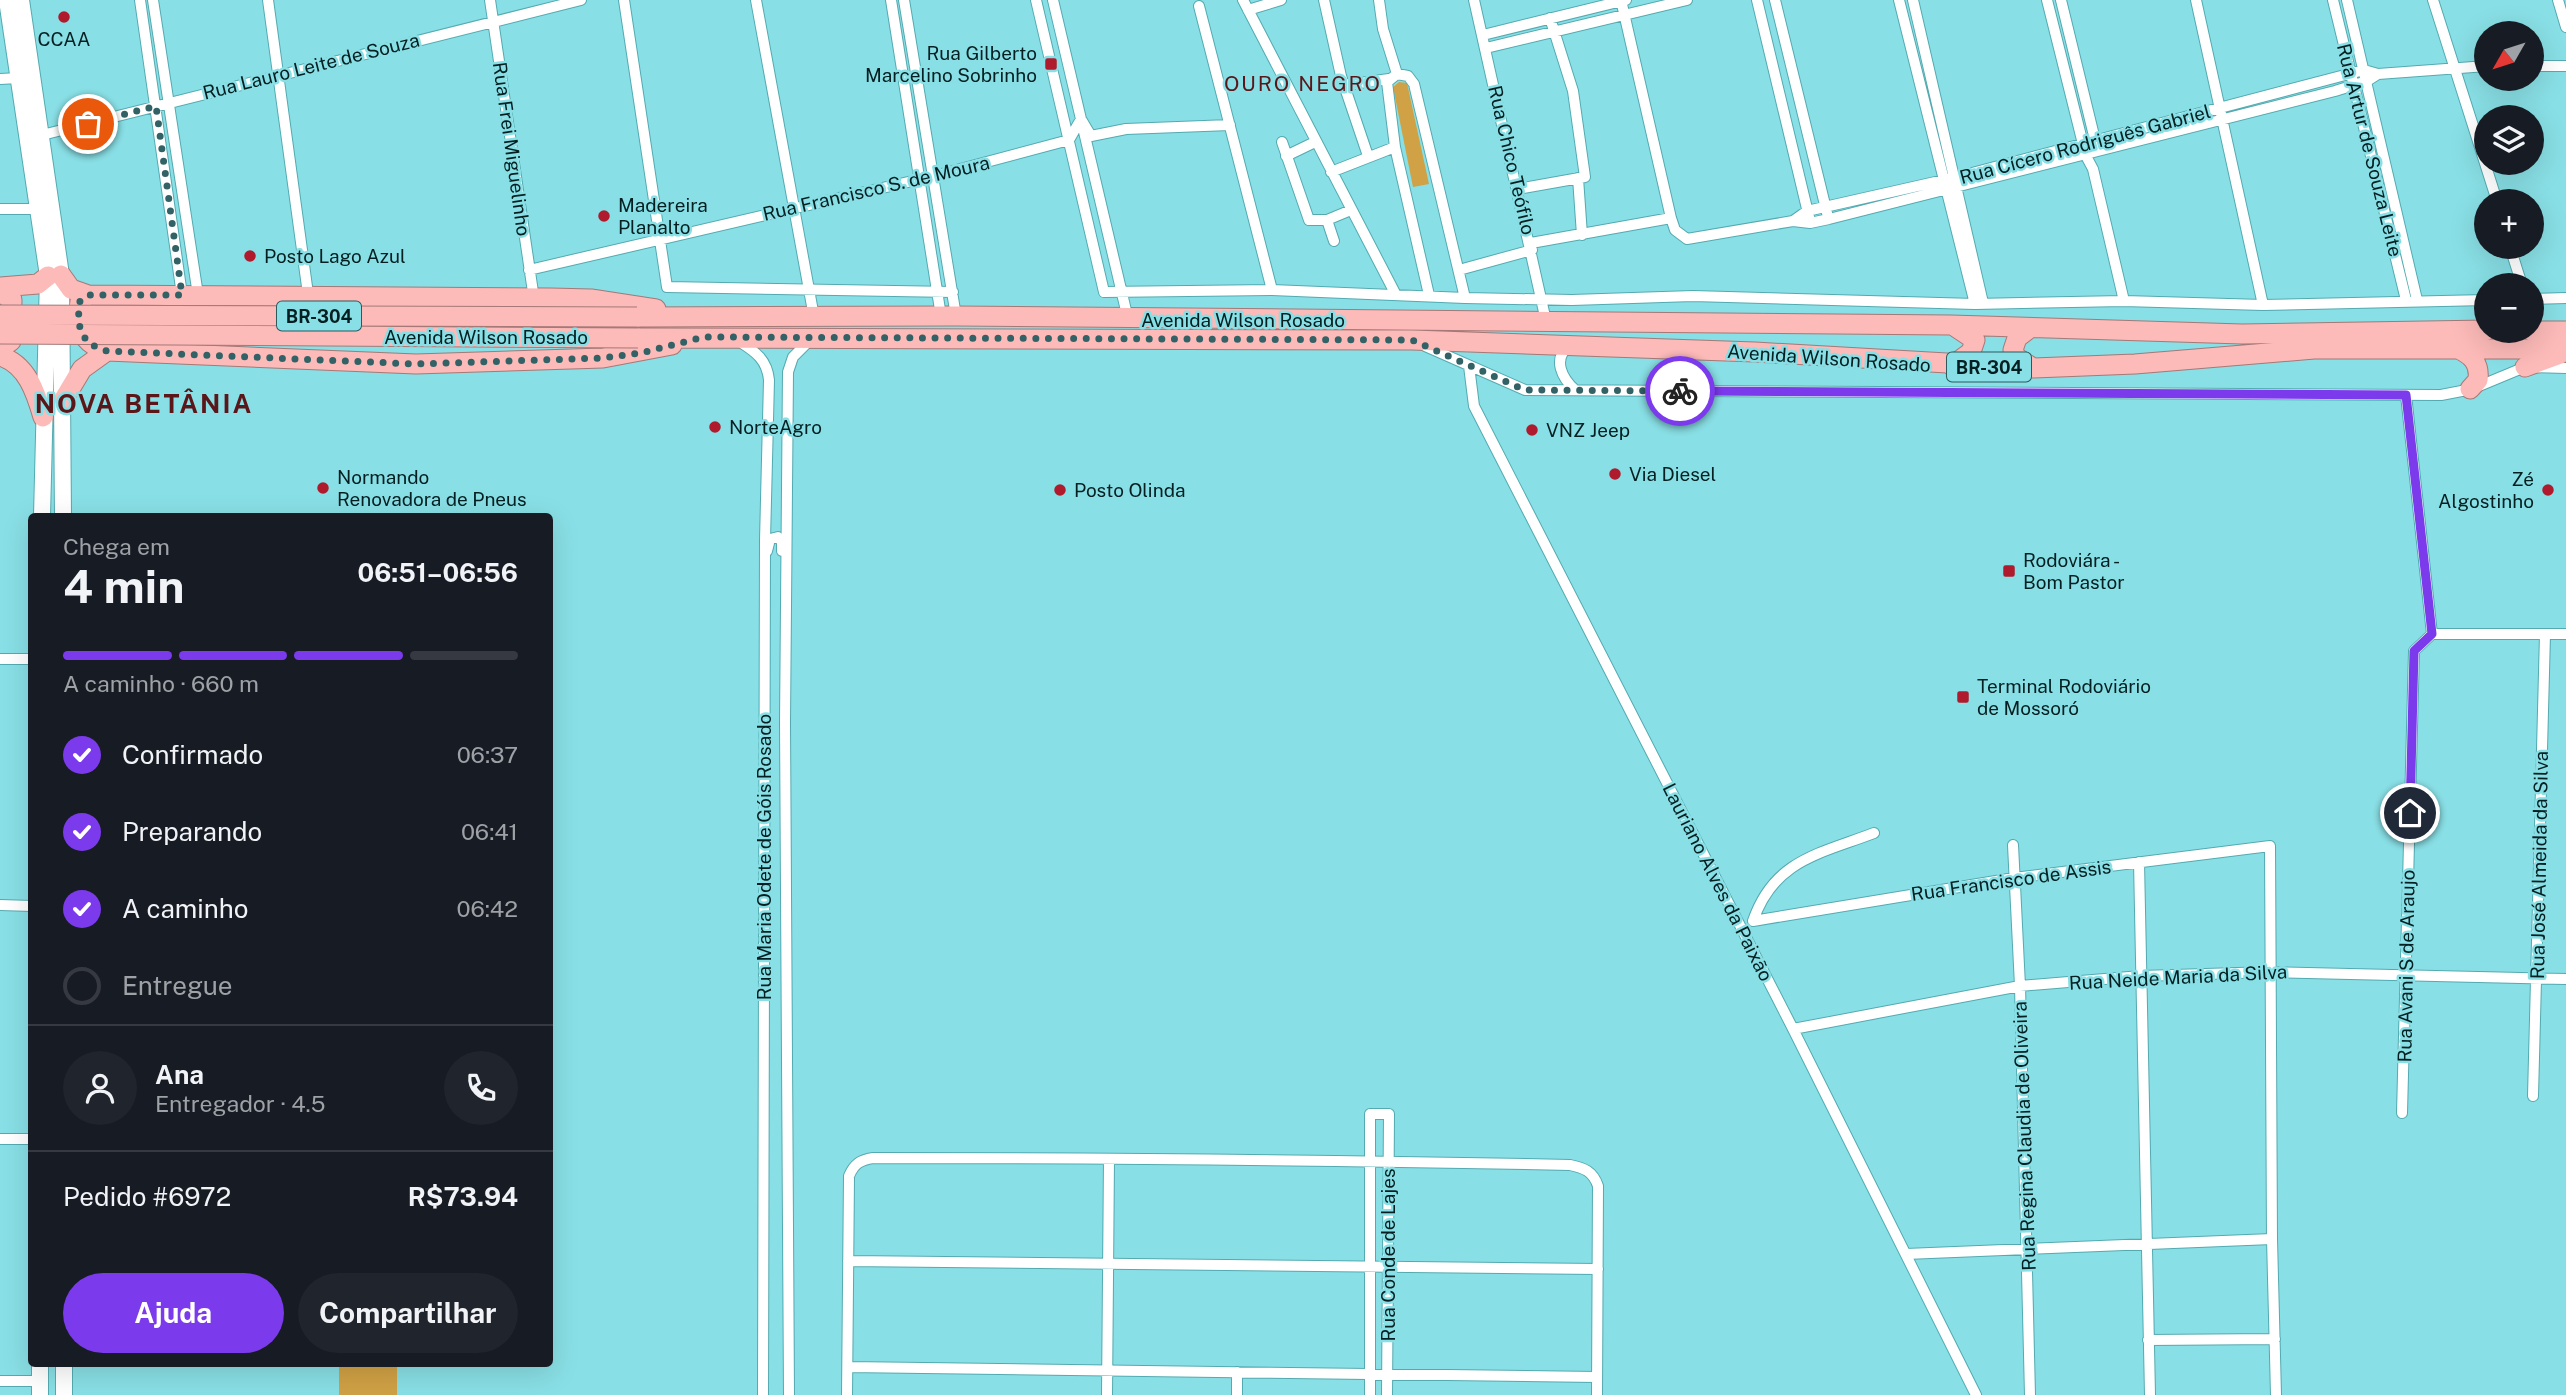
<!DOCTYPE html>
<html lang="pt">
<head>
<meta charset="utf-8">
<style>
	:root { --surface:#171b24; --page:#20242c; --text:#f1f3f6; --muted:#9ea1a6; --line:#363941; --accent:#7c3aed }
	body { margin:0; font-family:"Public Sans",sans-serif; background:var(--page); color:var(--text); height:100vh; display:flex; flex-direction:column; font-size:26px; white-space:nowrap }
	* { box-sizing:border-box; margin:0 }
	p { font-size:23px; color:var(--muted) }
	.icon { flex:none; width:38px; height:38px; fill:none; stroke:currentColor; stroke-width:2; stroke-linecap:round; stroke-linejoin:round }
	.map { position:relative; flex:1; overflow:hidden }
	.side { position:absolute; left:28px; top:513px; width:525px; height:854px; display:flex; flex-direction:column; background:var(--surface); border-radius:7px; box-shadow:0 7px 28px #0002 }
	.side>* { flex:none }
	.needle { width:46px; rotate:231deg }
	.controls { position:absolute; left:2474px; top:21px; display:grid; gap:14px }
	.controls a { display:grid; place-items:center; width:70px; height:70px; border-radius:50%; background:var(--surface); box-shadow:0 7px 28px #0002; font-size:35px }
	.pin { position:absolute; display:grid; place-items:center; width:60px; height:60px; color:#fff; margin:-30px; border:4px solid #fff; border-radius:50%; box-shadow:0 2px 7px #0007 }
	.courier { position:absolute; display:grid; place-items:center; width:70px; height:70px; margin:-35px; border:5px solid #7c3aed; border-radius:50%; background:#fff; color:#222; box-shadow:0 2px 9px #0007 }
	.summary em { font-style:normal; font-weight:700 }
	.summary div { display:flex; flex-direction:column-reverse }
	.summary { display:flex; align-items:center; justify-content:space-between; height:119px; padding:0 35px }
	h1 { font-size:46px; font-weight:700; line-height:52px }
	.bar { display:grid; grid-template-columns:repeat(4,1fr); gap:10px 7px; align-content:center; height:84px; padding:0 35px }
	.bar i { height:9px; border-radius:5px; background:var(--line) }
	.bar .current { background:var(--accent) }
	.bar p { grid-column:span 4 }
	.line { display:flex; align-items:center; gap:18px; padding:0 35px; border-top:2px solid var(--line) }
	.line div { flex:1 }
	.round { display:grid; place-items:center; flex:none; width:74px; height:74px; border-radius:37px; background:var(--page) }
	ol { padding:0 35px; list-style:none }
	li { display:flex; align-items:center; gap:21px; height:77px }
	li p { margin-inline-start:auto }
	li .icon { padding:7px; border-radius:50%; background:var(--accent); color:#fff; stroke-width:4 }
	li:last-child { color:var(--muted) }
	li i { width:38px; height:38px; border:4px solid var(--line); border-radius:50% }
	.button { display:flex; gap:14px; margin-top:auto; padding:14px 35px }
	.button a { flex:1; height:80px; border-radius:42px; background:var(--accent); color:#fff; font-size:28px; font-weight:700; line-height:80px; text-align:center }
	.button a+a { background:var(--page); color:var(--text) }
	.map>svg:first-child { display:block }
</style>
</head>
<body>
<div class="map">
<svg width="2566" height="1395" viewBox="0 0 2566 1395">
	<rect width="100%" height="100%" fill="#88dfe5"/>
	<path fill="#d0a145" d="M1399,82L1407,83L1429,184L1413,187L1393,87Z
		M339,1363H397V1395H339Z"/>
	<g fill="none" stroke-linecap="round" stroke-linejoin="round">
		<defs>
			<path id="minor" d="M140,0L182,295
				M153,0L198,295
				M268,0L308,294
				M490,0L534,299
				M624,0L667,287L953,292
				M756,0L814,317
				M891,0L941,316
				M904,0L956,316
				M1036,0L1104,292L1272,290L1465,298L1572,300L1693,296L1975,304L2124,301L2263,305L2487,300
				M1053,0L1128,319
				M1243,0L1395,293
				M1324,0L1341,76L1368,156
				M1379,0L1383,29L1397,74
				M1474,0L1546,321
				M1621,0L1671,218L1675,230L1687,239L1793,221L1810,223L1829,219L2335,91L2367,81L2378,74
				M1757,0L1809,217
				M1775,0L1827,213
				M1899,0L1975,304
				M1913,0L1983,303
				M2047,0L2086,156L2093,169L2124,301
				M2061,0L2096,144
				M2196,0L2263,305
				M2333,0L2406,300
				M2347,0L2417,300
				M2433,0L2497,201
				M2558,0L2566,27
				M1199,6L1272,290
				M1248,10L1281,0
				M1483,35L1626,0
				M1486,48L1687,0
				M2532,66H2566
				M0,79L19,78
				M1345,85L1389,79
				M42,135L581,0
				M1282,142L1309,220H1327L1351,210
				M1286,156L1315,142
				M1331,172L1395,147
				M1578,178L1582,235
				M1518,189L1585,177L1573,91L1550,18
				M0,209H40
				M1327,220L1334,241
				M1793,221L1807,211L1953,178L2364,70L2378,74L2487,66
				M1531,243L1671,218
				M2510,247L2522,285
				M529,270L934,176L1069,140L1081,119L1091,136L1126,129L1230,125
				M1459,270L1532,250
				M1429,295L1395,147L1387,82L1397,74L1408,76L1414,84L1465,298
				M2532,299L2566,298
				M740,342C756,352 767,360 769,380L765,540L763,1395
				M1425,346L1525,390L2441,395L2472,389L2525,367L2566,368
				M1569,346C1552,359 1562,378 1575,390
				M1469,366L1474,406L1793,1029L1976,1395
				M2406,395L2432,634
				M767,551L770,539L778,537L782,542V551
				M2432,634H2566
				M0,659H32
				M1874,833C1819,854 1774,860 1753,921L2014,878L2270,846L2272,1239L2276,1395
				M2013,845L2020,986L2030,1395
				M2139,862L2150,1395
				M0,905L32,906
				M1793,1029L2020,986L2141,976L2270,972L2566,979
				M2533,1096L2545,634
				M2402,1113L2414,651L2432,634
				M0,1139H32
				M1906,1254L2272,1239
				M848,1261L1598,1269
				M2148,1340L2275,1339
				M848,1367L1597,1377
				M0,1381H40
				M789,1395L785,723L788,372L793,357L811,339
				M847,1395L849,1176C854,1164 860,1160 873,1158C1105,1158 1338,1160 1570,1165C1584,1168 1593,1171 1598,1186L1597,1395
				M1107,1395L1109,1159
				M1237,1395V1372
				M1370,1395V1114H1389L1387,1395"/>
			<path id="secondary" d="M7,0L48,276L42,516
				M21,0L61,275L63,516
				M64,1363V1395
				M40,1395V1363"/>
			<path id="trunk" d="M61,275L71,289L88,295L551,298L591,299L656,309
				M0,287L38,284L48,276
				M0,292L12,300L11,341L0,349
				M88,295L80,301C76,326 81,344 107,351L416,364L603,358L672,345
				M637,317L956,316L1951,325L2242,334L2487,330
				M2030,328L2017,338L2013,350L2016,357L2033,368
				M2532,331H2566
				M638,338L1412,340L1755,352L2034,368L2135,364L2314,349H2566
				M2456,348C2472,355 2480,363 2478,380L2470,389
				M0,356C27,364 36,393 43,417
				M1952,366L1971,352L1975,340L1954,326
				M2525,367L2560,354
				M64,399L82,369L107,351"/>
		</defs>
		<use href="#minor" stroke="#53abb1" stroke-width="12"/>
		<use href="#secondary" stroke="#53abb1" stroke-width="18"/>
		<use href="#trunk" stroke="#a47977" stroke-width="21"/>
		<use href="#minor" stroke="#fff" stroke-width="10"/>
		<use href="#secondary" stroke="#fff" stroke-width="16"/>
		<use href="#trunk" stroke="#fcbab8" stroke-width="19"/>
		<defs>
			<path id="trunk-bridge" d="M0,315L637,317
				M0,334L638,338"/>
		</defs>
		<use href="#trunk-bridge" stroke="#a47977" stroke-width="21" stroke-linecap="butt"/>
		<use href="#trunk-bridge" stroke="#fcbab8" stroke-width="19"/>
	</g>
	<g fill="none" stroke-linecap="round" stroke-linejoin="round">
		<path stroke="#326266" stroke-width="7" stroke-dasharray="0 12.6" d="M88,124L156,106L182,295H89L80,301C76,326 80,344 107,351L416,364L603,358L641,353L704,337L1412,340L1525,390L1680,391"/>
		<path stroke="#7c3aed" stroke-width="9" d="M1680,391L2406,395L2432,634L2414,651L2410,813"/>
	</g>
	<g fill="#af1b2d" stroke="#88dfe5" stroke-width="2.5">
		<circle cx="64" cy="17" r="7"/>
		<rect x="1044" y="57" width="14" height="14" rx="3.5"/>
		<circle cx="604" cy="216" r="7"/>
		<circle cx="250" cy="256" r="7"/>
		<circle cx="715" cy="427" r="7"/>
		<circle cx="1532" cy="430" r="7"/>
		<circle cx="1615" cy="474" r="7"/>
		<circle cx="323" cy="488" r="7"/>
		<circle cx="1060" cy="490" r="7"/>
		<circle cx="2548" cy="490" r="7"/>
		<rect x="2002" y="564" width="14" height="14" rx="3.5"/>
		<rect x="1956" y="690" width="14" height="14" rx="3.5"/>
	</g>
	<g text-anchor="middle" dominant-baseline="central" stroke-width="5" stroke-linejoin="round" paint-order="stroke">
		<g fill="#88dfe5" stroke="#2b595c" stroke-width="2">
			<rect x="277" y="301.5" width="84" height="29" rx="5"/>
			<rect x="1947" y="352.5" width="84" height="29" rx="5"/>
		</g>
		<g font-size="18" font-weight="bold" fill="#031f21">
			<text x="319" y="316">BR-304</text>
			<text x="1989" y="367">BR-304</text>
		</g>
		<g font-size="19" fill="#031f21" stroke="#88dfe5" text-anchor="start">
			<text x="64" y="39" text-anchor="middle">CCAA</text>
			<text x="1037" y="53" text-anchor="end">Rua Gilberto<tspan x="1037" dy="22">Marcelino Sobrinho</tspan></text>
			<text x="618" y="205">Madereira<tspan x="618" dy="22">Planalto</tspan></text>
			<text x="264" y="256">Posto Lago Azul</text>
			<text x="729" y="427">NorteAgro</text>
			<text x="1546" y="430">VNZ Jeep</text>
			<text x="1629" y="474">Via Diesel</text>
			<text x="337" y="477">Normando<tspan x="337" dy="22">Renovadora de Pneus</tspan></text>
			<text x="2534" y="479" text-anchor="end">Zé<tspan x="2534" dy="22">Algostinho</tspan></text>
			<text x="1074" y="490">Posto Olinda</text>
			<text x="2023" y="560">Rodoviára -<tspan x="2023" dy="22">Bom Pastor</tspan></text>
			<text x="1977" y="686">Terminal Rodoviário<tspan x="1977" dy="22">de Mossoró</tspan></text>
		</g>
		<g font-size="19" fill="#031f21" stroke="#88dfe5">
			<text transform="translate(311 66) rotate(-14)">Rua Lauro Leite de Souza</text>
			<text transform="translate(2085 144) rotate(-15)">Rua Cícero Rodriguês Gabriel</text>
			<text transform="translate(512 149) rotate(82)">Rua Frei Miguelinho</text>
			<text transform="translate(2370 150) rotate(76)">Rua Artur de Souza Leite</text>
			<text transform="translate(1512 160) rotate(77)">Rua Chico Teófilo</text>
			<text transform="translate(876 188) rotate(-13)">Rua Francisco S. de Moura</text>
			<text x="1243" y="320">Avenida Wilson Rosado</text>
			<text x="486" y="337">Avenida Wilson Rosado</text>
			<text transform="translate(1829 358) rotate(4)">Avenida Wilson Rosado</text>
			<text transform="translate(764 857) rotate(-90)">Rua Maria Odete de Góis Rosado</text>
			<text transform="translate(2539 865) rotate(-89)">Rua José Almeida da Silva</text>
			<text transform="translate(2011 880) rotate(-8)">Rua Francisco de Assis</text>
			<text transform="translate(1718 882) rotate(63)">Lauriano Alves da Paixão</text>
			<text transform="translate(2406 966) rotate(-89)">Rua Avani S de Araujo</text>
			<text transform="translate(2178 977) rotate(-3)">Rua Neide Maria da Silva</text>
			<text transform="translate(2024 1136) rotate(-92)">Rua Regina Claudia de Oliveira</text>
			<text transform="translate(1388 1255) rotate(-90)">Rua Conde de Lajes</text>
		</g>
		<g font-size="21" letter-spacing="2" fill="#5b161a" stroke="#88dfe5">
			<text x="1303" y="83">OURO NEGRO</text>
		</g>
		<g font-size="26" font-weight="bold" letter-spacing="2" fill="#5b161a" stroke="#88dfe5">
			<text x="144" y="403">NOVA BETÂNIA</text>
		</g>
	</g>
</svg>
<div class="controls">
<a><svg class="needle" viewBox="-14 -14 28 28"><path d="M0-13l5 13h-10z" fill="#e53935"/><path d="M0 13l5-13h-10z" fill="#9ea1a6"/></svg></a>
<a><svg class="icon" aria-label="layers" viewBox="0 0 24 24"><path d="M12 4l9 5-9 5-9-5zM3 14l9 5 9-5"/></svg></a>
<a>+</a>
<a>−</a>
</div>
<div class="pin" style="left:88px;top:124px;background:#ea580c"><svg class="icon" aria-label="bag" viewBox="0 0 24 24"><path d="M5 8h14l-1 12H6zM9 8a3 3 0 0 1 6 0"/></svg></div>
<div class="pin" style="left:2410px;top:813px;background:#1f2937"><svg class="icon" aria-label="home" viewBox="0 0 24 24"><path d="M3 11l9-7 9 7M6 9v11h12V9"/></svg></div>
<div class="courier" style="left:1680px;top:391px"><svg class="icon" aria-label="bike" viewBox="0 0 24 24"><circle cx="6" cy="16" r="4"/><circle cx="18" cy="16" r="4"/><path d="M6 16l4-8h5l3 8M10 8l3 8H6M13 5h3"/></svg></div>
<section class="side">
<div class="summary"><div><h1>4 min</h1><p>Chega em</p></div><em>06:51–06:56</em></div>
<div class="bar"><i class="current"></i><i class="current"></i><i class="current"></i><i></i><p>A caminho · 660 m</p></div>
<ol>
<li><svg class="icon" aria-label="check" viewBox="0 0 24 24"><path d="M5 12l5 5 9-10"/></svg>Confirmado<p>06:37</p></li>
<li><svg class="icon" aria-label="check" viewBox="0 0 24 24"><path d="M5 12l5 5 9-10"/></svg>Preparando<p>06:41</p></li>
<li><svg class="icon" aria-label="check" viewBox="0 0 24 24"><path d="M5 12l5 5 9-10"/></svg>A caminho<p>06:42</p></li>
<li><i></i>Entregue</li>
</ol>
<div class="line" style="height:126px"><a class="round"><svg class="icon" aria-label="person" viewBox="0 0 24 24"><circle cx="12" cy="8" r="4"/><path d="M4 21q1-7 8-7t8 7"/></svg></a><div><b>Ana</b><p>Entregador · 4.5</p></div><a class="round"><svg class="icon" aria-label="phone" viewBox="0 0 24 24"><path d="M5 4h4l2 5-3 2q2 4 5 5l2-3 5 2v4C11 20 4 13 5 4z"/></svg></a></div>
<div class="line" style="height:91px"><div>Pedido #6972</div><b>R$73.94</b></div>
<div class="button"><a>Ajuda</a><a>Compartilhar</a></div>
</section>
</div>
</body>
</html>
